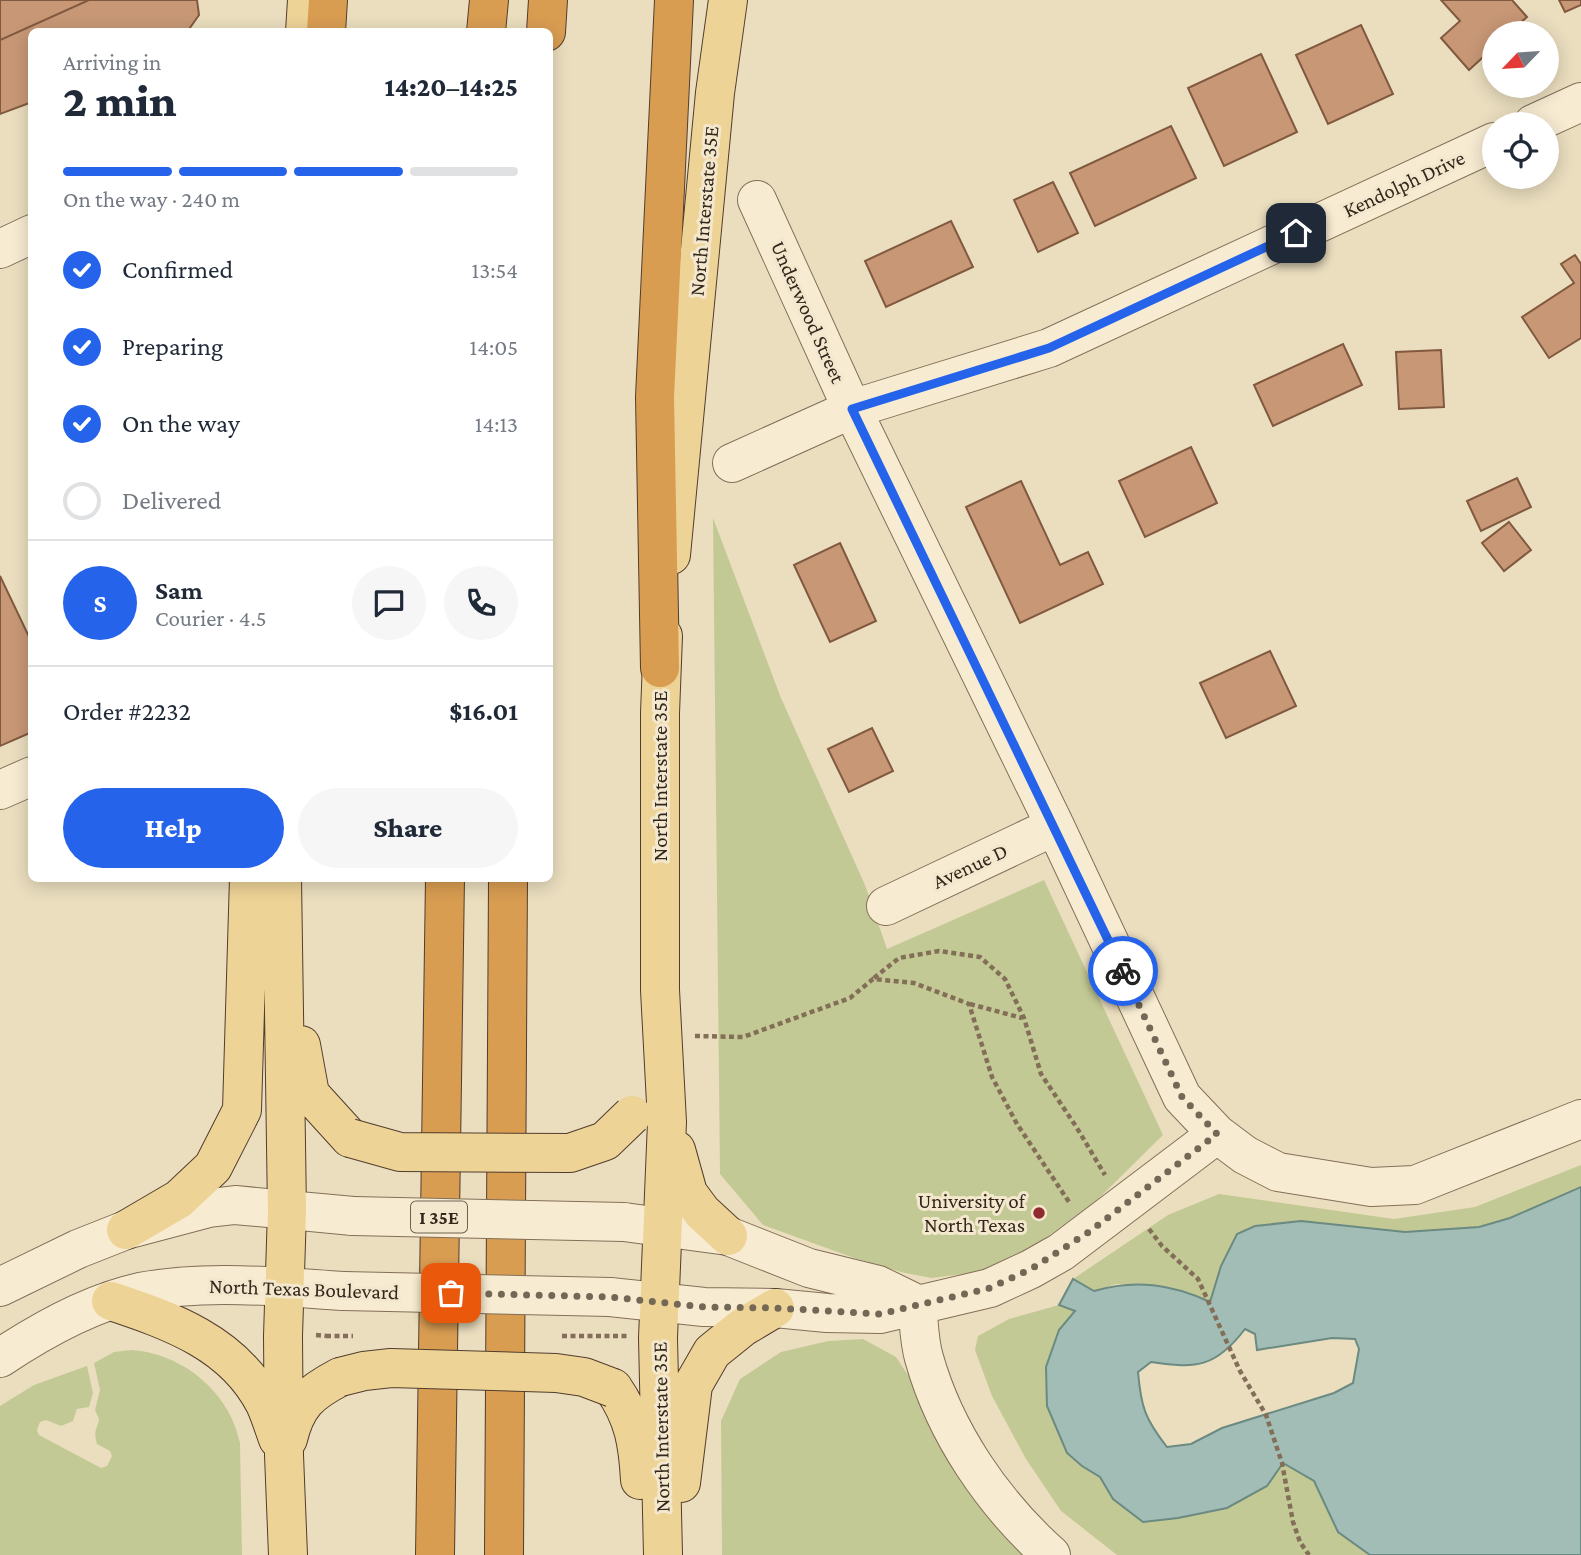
<!DOCTYPE html>
<html lang="en">
<head>
<meta charset="utf-8">
<style>
	:root { --surface:#fff; --page:#f6f6f7; --text:#1f2937; --muted:#747a83; --line:#e0e1e3; --accent:#2563eb }
	body { margin:0; font-family:"Crimson Pro",serif; background:var(--page); color:var(--text); height:100vh; display:flex; flex-direction:column; font-size:26px; white-space:nowrap }
	* { box-sizing:border-box; margin:0 }
	p { font-size:23px; color:var(--muted) }
	.icon { flex:none; width:38px; height:38px; fill:none; stroke:currentColor; stroke-width:2; stroke-linecap:round; stroke-linejoin:round }
	.map { position:relative; flex:1; overflow:hidden }
	.drawer { position:absolute; left:28px; top:28px; width:525px; height:854px; display:flex; flex-direction:column; background:var(--surface); border-radius:10px; box-shadow:0 4px 18px #0003 }
	.drawer>* { flex:none }
	.needle { width:46px; rotate:245deg }
	.fabs { position:absolute; left:1482px; top:21px; display:grid; gap:14px }
	.fabs a { display:grid; place-items:center; width:77px; height:77px; border-radius:50%; background:var(--surface); box-shadow:0 4px 18px #0003; font-size:35px }
	.pin { position:absolute; display:grid; place-items:center; width:60px; height:60px; color:#fff; margin:-30px; border-radius:14px; box-shadow:0 4px 10px #0006 }
	.courier { position:absolute; display:grid; place-items:center; width:70px; height:70px; margin:-35px; border:5px solid #2563eb; border-radius:50%; background:#fff; color:#222; box-shadow:0 2px 9px #0007 }
	.overview em { font-style:normal; font-weight:800 }
	.overview div { display:flex; flex-direction:column-reverse }
	.overview { display:flex; align-items:center; justify-content:space-between; height:119px; padding:0 35px }
	h1 { font-size:46px; font-weight:800; line-height:52px }
	.bar { display:grid; grid-template-columns:repeat(4,1fr); gap:10px 7px; align-content:center; height:84px; padding:0 35px }
	.bar i { height:9px; border-radius:5px; background:var(--line) }
	.bar .on { background:var(--accent) }
	.bar p { grid-column:span 4 }
	.line { display:flex; align-items:center; gap:18px; padding:0 35px; border-top:2px solid var(--line) }
	.line div { flex:1 }
	.round { display:grid; place-items:center; flex:none; width:74px; height:74px; border-radius:37px; background:var(--page) }
	ol { padding:0 35px; list-style:none }
	li { display:flex; align-items:center; gap:21px; height:77px }
	li p { margin-inline-start:auto }
	li .icon { padding:7px; border-radius:50%; background:var(--accent); color:#fff; stroke-width:4 }
	li:last-child { color:var(--muted) }
	li i { width:38px; height:38px; border:4px solid var(--line); border-radius:50% }
	.action { display:flex; gap:14px; margin-top:auto; padding:14px 35px }
	.action a { flex:1; height:80px; border-radius:42px; background:var(--accent); color:#fff; font-size:28px; font-weight:800; line-height:80px; text-align:center }
	.action a+a { background:var(--page); color:var(--text) }
	.map>svg:first-child { display:block }
</style>
</head>
<body>
<div class="map">
<svg width="1581" height="1555" viewBox="0 0 1581 1555">
	<rect width="100%" height="100%" fill="#ebdebf"/>
	<path fill="#c3c994" d="M713,518L781,698L865,885L887,949L1044,880L1163,1135L1094,1203L1037,1244L986,1271L932,1278L905,1273L857,1259L763,1225L720,1174Z
		M1581,1165V1187L1510,1218L1479,1227L1405,1232L1339,1227L1221,1266L1211,1303L1188,1292L1116,1284L1094,1291L1073,1279L1168,1215L1219,1194L1394,1219L1475,1207Z
		M1059,1305L1075,1311L1059,1330L1047,1406L1067,1453L1082,1466L1100,1477L1113,1500L1267,1486L1282,1463L1315,1481L1338,1532L1370,1555H1117L1061,1511L1026,1459L992,1396L975,1350L978,1336L1009,1319Z
		M863,1339L896,1357L1027,1555H722L721,1421L740,1379L781,1352L828,1341Z
		M131,1350C182,1353 230,1392 240,1443L242,1555H0V1406L34,1385L87,1366L93,1393L89,1407L77,1409L73,1421L61,1426L46,1420L40,1422L37,1430L39,1435L101,1468L107,1466L112,1456L110,1451L97,1444C93,1429 97,1431 99,1419L95,1410L100,1390L94,1363L114,1352Z"/>
	<path fill="#a2bdb5" stroke="#6a8a82" stroke-width="2" fill-rule="evenodd" d="M1581,1187V1555H1370L1338,1532L1314,1481L1283,1463L1267,1486L1227,1508L1178,1518L1143,1522L1113,1499L1100,1477L1082,1466L1067,1453L1047,1406L1046,1367L1059,1330L1075,1311L1059,1305L1073,1279L1094,1291C1135,1279 1172,1284 1210,1302L1221,1266L1237,1234L1255,1226L1301,1221L1405,1232L1479,1227L1510,1218ZM1245,1329L1255,1334L1257,1350L1332,1338L1355,1339L1359,1349L1353,1383L1334,1393L1222,1428L1191,1444L1167,1447C1145,1419 1141,1407 1138,1372L1151,1362C1197,1369 1216,1367 1245,1329Z"/>
	<path fill="#c89876" stroke="#81593f" stroke-width="2" d="M0,0H89L0,40Z
		M89,0H197L199,15L187,32H32V102L0,114V40Z
		M89,0H197L199,15L187,32H32V102L0,114V40Z
		M1441,0H1512L1527,17L1509,33H1494V47L1469,70L1441,38L1460,21Z
		M1559,0H1581V5L1565,12Z
		M1361,25L1393,94L1328,124L1296,55Z
		M1261,54L1297,132L1224,166L1188,88Z
		M1171,126L1196,178L1095,226L1070,173Z
		M1053,182L1078,233L1038,252L1014,200Z
		M951,221L973,267L886,307L865,261Z
		M1575,255L1581,264V338L1549,358L1522,317L1574,283L1561,264Z
		M1343,344L1362,385L1273,426L1254,385Z
		M1441,350L1444,407L1399,409L1396,352Z
		M1191,447L1217,503L1145,537L1119,481Z
		M1517,478L1531,507L1481,531L1467,501Z
		M1021,481L1060,565L1088,552L1103,584L1020,623L966,507Z
		M1509,522L1531,550L1504,571L1482,543Z
		M840,543L876,621L830,642L794,565Z
		M0,576L32,643V732L0,746Z
		M1270,651L1296,706L1226,738L1200,683Z
		M872,728L893,771L849,792L828,749Z"/>
	<g fill="none" stroke-linecap="round" stroke-linejoin="round">
		<defs>
			<path id="minor" d="M1533,124L1581,102
				M757,200L852,409L1055,826L1182,1097L1217,1134L1245,1155L1278,1172L1371,1187L1415,1185L1581,1119
				M0,249L32,234
				M732,463L852,409L1049,348L1494,142
				M0,790L32,776
				M886,906L1055,826
				M624,1222L728,1236L809,1268L878,1285L917,1304
				M0,1287L78,1249L126,1230L209,1208L235,1205L353,1216
				M610,1297L704,1307L775,1308L827,1313L880,1314L990,1288L1031,1269L1061,1252L1217,1134
				M917,1304C919,1322 919,1341 924,1358C945,1433 993,1503 1051,1555
				M0,1358C42,1330 90,1303 140,1292C207,1279 278,1287 344,1291"/>
			<path id="major" d="M305,32L307,0
				M671,555L715,93L728,0
				M282,878L287,1211L283,1336L284,1455L288,1555
				M301,1045L310,1094L350,1138
				M676,1150L688,1193L702,1212L728,1236
				M126,1230L179,1199L213,1167L242,1110L249,878
				M111,1301C171,1321 234,1343 265,1404C270,1415 274,1428 278,1439
				M613,1388C634,1418 638,1444 640,1480
				M288,1439C296,1405 309,1393 340,1377
				M681,1483L693,1385L712,1352L743,1327L775,1308
				M663,1555L658,1338L667,1122L660,990V713L663,636"/>
			<path id="highway" d="M326,32L328,0
				M486,32L489,0
				M546,32L548,0
				M660,668L655,397L674,0
				M435,1555L445,878
				M504,1555L508,878"/>
		</defs>
		<use href="#minor" stroke="#836f58" stroke-width="40"/>
		<use href="#major" stroke="#513d2d" stroke-width="40"/>
		<use href="#highway" stroke="#513d2d" stroke-width="40"/>
		<path stroke="#836f58" stroke-width="4.5" stroke-dasharray="5 3.5" stroke-linecap="butt" d="M874,978L899,958L939,951L980,957L1005,979L1024,1018L1041,1074L1077,1128L1105,1175
			M970,1004L1022,1018
			M695,1036L743,1037L850,998L873,979L914,983L969,1004L992,1077L1017,1124L1069,1202
			M1149,1229L1162,1246L1198,1279L1240,1371L1266,1415L1282,1463L1293,1522L1300,1542L1309,1555
			M316,1335L326,1336"/>
		<use href="#minor" stroke="#f7ecd2" stroke-width="38"/>
		<use href="#major" stroke="#eed397" stroke-width="38"/>
		<use href="#highway" stroke="#d99d52" stroke-width="38"/>
		<defs>
			<path id="minor-bridge" d="M353,1216L624,1222
				M344,1291L610,1297"/>
			<path id="major-bridge" d="M350,1138L400,1152L570,1153L605,1141L632,1115
				M340,1377L364,1371L391,1368L556,1373L584,1377L613,1388"/>
		</defs>
		<use href="#minor-bridge" stroke="#836f58" stroke-width="40" stroke-linecap="butt"/>
		<use href="#major-bridge" stroke="#513d2d" stroke-width="40" stroke-linecap="butt"/>
		<path stroke="#836f58" stroke-width="4.5" stroke-dasharray="5 3.5" stroke-linecap="butt" d="M326,1336H353
			M562,1336H629"/>
		<use href="#minor-bridge" stroke="#f7ecd2" stroke-width="38"/>
		<use href="#major-bridge" stroke="#eed397" stroke-width="38"/>
	</g>
	<g fill="none" stroke-linecap="round" stroke-linejoin="round">
		<path stroke="#736755" stroke-width="7" stroke-dasharray="0 12.6" d="M451,1293L610,1297L704,1307L775,1308L880,1314L990,1288L1031,1269L1089,1232L1217,1134L1182,1097L1123,971"/>
		<path stroke="#2563eb" stroke-width="9" d="M1123,971L852,409L1049,348L1296,233"/>
	</g>
	<circle fill="#8f2b2c" stroke="#f3e8ce" stroke-width="2.5" cx="1039" cy="1213" r="7"/>
	<g text-anchor="middle" dominant-baseline="central" stroke-width="6" stroke-linejoin="round" paint-order="stroke">
		<rect fill="#f3e8ce" stroke="#6d6151" stroke-width="2" x="411" y="1201.5" width="56" height="31" rx="5"/>
		<g font-size="19" font-weight="bold" fill="#33271c">
			<text x="439" y="1217">I 35E</text>
		</g>
		<g font-size="21" fill="#33271c" stroke="#f3e8ce">
			<text transform="translate(1404 184) rotate(-25)">Kendolph Drive</text>
			<text transform="translate(704 211) rotate(-85)">North Interstate 35E</text>
			<text transform="translate(808 312) rotate(66)">Underwood Street</text>
			<text transform="translate(660 776) rotate(-90)">North Interstate 35E</text>
			<text transform="translate(970 866) rotate(-25)">Avenue D</text>
			<text transform="translate(304 1289) rotate(2)">North Texas Boulevard</text>
			<text transform="translate(661 1427) rotate(-91)">North Interstate 35E</text>
		</g>
		<g font-size="21" fill="#33271c" stroke="#f3e8ce" text-anchor="end">
			<text x="1025" y="1201">University of<tspan x="1025" dy="24">North Texas</tspan></text>
		</g>
	</g>
</svg>
<div class="fabs">
<a><svg class="needle" viewBox="-14 -14 28 28"><path d="M0-13l5 13h-10z" fill="#e53935"/><path d="M0 13l5-13h-10z" fill="#747a83"/></svg></a>
<a><svg class="icon" aria-label="locate" viewBox="0 0 24 24"><circle cx="12" cy="12" r="6"/><path d="M12 2v4M12 18v4M2 12h4M18 12h4"/></svg></a>
</div>
<div class="pin" style="left:451px;top:1293px;background:#ea580c"><svg class="icon" aria-label="bag" viewBox="0 0 24 24"><path d="M5 8h14l-1 12H6zM9 8a3 3 0 0 1 6 0"/></svg></div>
<div class="pin" style="left:1296px;top:233px;background:#1f2937"><svg class="icon" aria-label="home" viewBox="0 0 24 24"><path d="M3 11l9-7 9 7M6 9v11h12V9"/></svg></div>
<div class="courier" style="left:1123px;top:971px"><svg class="icon" aria-label="bike" viewBox="0 0 24 24"><circle cx="6" cy="16" r="4"/><circle cx="18" cy="16" r="4"/><path d="M6 16l4-8h5l3 8M10 8l3 8H6M13 5h3"/></svg></div>
<section class="drawer">
<div class="overview"><div><h1>2 min</h1><p>Arriving in</p></div><em>14:20–14:25</em></div>
<div class="bar"><i class="on"></i><i class="on"></i><i class="on"></i><i></i><p>On the way · 240 m</p></div>
<ol>
<li><svg class="icon" aria-label="check" viewBox="0 0 24 24"><path d="M5 12l5 5 9-10"/></svg>Confirmed<p>13:54</p></li>
<li><svg class="icon" aria-label="check" viewBox="0 0 24 24"><path d="M5 12l5 5 9-10"/></svg>Preparing<p>14:05</p></li>
<li><svg class="icon" aria-label="check" viewBox="0 0 24 24"><path d="M5 12l5 5 9-10"/></svg>On the way<p>14:13</p></li>
<li><i></i>Delivered</li>
</ol>
<div class="line" style="height:126px"><b class="round" style="background:var(--accent);color:#fff">S</b><div><b>Sam</b><p>Courier · 4.5</p></div><a class="round"><svg class="icon" aria-label="chat" viewBox="0 0 24 24"><path d="M4 5h16v11H9l-5 4z"/></svg></a><a class="round"><svg class="icon" aria-label="phone" viewBox="0 0 24 24"><path d="M5 4h4l2 5-3 2q2 4 5 5l2-3 5 2v4C11 20 4 13 5 4z"/></svg></a></div>
<div class="line" style="height:91px"><div>Order #2232</div><b>$16.01</b></div>
<div class="action"><a>Help</a><a>Share</a></div>
</section>
</div>
</body>
</html>
